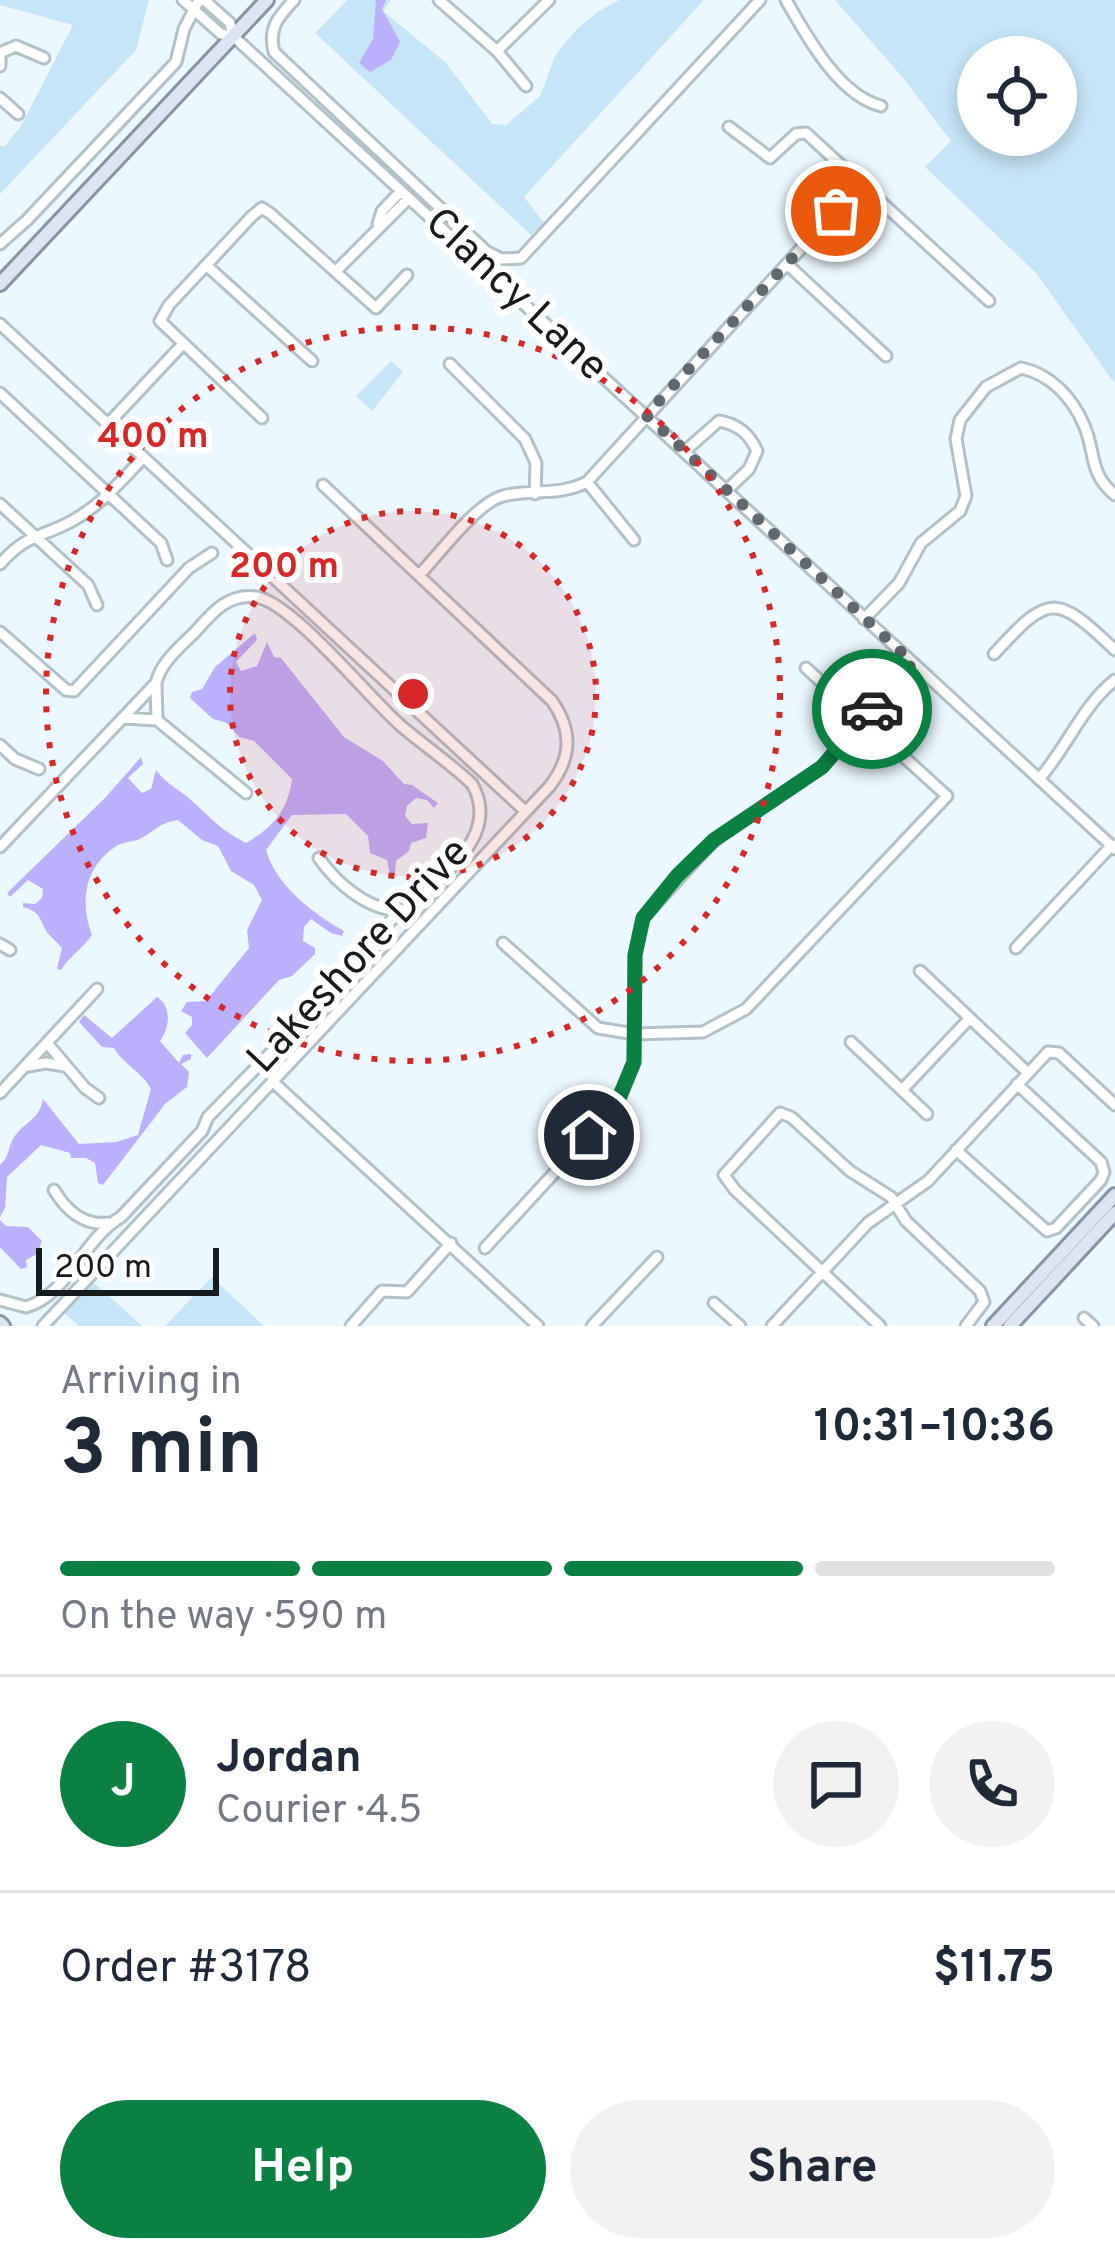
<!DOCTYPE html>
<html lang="en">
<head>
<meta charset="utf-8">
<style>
	:root { --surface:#fff; --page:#f2f2f3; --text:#1f2937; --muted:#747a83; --line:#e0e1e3; --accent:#0b8043 }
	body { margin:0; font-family:Overpass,sans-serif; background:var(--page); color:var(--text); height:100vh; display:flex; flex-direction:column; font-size:45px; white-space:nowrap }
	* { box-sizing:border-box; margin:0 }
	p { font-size:39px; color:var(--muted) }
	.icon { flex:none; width:66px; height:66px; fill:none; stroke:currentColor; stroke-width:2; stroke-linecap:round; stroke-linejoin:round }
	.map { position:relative; height:1326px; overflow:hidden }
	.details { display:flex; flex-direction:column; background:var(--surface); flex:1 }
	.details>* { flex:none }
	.tools { position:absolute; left:957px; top:36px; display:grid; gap:24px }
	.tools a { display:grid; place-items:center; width:120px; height:120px; border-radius:50%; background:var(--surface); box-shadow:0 6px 18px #0003; font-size:60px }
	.scale { position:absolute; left:36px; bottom:30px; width:183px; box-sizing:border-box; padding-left:12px; border:6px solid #161b1e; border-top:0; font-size:33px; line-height:42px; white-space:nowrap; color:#161b1e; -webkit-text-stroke:9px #fff; paint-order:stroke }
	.pin { position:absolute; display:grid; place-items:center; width:102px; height:102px; color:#fff; margin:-51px; border:6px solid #fff; border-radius:50%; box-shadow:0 3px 12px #0007 }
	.courier { position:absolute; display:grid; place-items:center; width:120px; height:120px; margin:-60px; border:9px solid #0b8043; border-radius:50%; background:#fff; color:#222; box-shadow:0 3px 15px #0007 }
	.overview em { font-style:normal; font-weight:700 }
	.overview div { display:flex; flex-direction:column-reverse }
	.overview { display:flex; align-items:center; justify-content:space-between; height:204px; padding:0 60px }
	h1 { font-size:78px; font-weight:700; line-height:90px }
	.bar { display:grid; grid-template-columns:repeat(4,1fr); gap:18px 12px; align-content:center; height:144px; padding:0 60px }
	.bar i { height:15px; border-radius:9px; background:var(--line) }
	.bar .selected { background:var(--accent) }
	.bar p { grid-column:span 4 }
	.line { display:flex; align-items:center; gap:30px; padding:0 60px; border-top:3px solid var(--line) }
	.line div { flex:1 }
	.round { display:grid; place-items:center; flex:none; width:126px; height:126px; border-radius:63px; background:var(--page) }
	.action { display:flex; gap:24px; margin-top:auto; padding:24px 60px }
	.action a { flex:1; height:138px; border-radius:72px; background:var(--accent); color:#fff; font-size:48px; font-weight:700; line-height:138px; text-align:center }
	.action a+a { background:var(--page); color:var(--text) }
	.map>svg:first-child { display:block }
</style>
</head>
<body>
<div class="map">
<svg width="1115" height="1326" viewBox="0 0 1115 1326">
	<rect width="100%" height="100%" fill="#ecf8ff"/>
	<path fill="#c5e5f8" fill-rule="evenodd" d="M0,0H149L136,50L0,194V145L4,147L21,126L73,25L0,5Z
		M347,0H391L383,11L446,63L492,124L506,125L540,96L556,54L577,29L599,11L619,0H704L524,197L544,223L531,235L315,33Z
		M835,0H1115V384L1036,273L925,167L951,141L903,78ZM978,57H1056V135H978Z
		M391,361L403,372L372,411L356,396Z
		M212,1277L264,1326H165Z
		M93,1283L100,1288L142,1326H79L64,1313Z"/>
	<path fill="#bbb0fe" d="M376,0H386L382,9L400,42L391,60L370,72L359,63L373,39Z
		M255,633L257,640L236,662L241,671L257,666L267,642L274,657L281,658L344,737L383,761L404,784L412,785L438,803L434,808L427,800L416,798L407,806L405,816L412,824L428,823L426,838L411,843L409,851L396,861L395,874L390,875L387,860L370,853L368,836L346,814L292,815L266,850C276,885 312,913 344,931L342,936L331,933L311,919L304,927L303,941L315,948V954L292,976L279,980L207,1058L185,1033L192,1025V1017L181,1011L187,1002L206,1001L249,948L247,930L262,900L254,885L231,871L218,846L202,840L178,820C157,823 154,833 137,840C136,840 119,844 118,845C85,865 79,902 92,935C82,949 70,956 61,970L57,969L62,948C58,943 48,935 45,929C39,916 39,912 23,907V903L35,904L42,898L43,889L28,880L10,897L7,893L105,798L141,757L143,764L128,778L142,793L151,789L156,770C165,782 173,786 185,795C208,814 218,829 246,843C272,828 288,811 292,779L254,741L239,737L227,723L213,719L190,698L192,692L202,689L215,667Z
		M157,997C173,1007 169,1029 160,1041L179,1063L183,1055L191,1054V1059L181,1064L189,1072L187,1087L165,1104L103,1185L98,1183L95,1163L86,1158H71L70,1153L41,1145L7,1177L5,1208L0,1217V1165C10,1156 7,1150 13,1139C23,1122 40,1120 43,1099L79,1144L116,1142L138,1135L151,1089C141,1071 125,1066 114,1048L102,1047L79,1022L84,1015L112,1038Z
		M0,1220L6,1226L28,1227L42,1241L37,1254L26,1260L27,1267L21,1269L0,1247Z"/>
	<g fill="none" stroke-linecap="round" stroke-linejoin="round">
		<defs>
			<path id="minor" d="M183,0L221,34L233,36L1115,849
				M204,0L230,23L233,36
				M294,0C278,17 268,28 274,52L487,252L502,259L521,258L760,0
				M439,0L497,51L526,86
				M786,0C806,35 838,95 881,106
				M497,51L549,0
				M0,66V53L16,46L44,58
				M0,98L18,114
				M729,127L770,158L796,134L806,133L989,301
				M378,224L382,211L401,191
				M0,244L27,220L176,62L184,29L199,0
				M206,265L312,361
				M788,265L886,356
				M336,271L409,198
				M0,324L525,811
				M450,364L525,439L536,463L535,494
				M0,393L161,543L167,560
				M262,418L160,321L169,305L252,216L262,208L271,214L376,308L407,275
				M107,425L182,345
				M685,451L719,421C737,424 749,433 757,451L749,469L727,490
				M587,482L634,540
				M0,504L88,585L97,605
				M0,564C29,532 39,539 72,521C101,505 121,481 143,458
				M419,575C439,555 476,503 503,496C532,488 558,497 587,482L861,183
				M864,619L899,583L921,543L960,511L966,496L956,439L960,420L986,387L1021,368C1050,374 1072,397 1084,425C1096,452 1088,473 1115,495
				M0,632L66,690L74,691L189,568L212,553
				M994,654C1049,594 1055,593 1115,650
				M156,684L157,720
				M123,718L157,720L246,793
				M0,745L15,759L39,769
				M1040,778C1067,747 1083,705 1115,680
				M0,847L156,683C161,662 180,647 195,632C212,613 228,593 256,597C292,602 368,697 400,725C423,745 449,762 472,784C501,834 445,872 413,905C394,913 383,927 375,946L208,1117L202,1131L121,1217C83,1239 67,1296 26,1307L0,1300
				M319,858C336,883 370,912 401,910
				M503,943L598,1028L635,1034L703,1032L746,1009L947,796L806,668
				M0,944L10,950
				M1016,948L1112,845
				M920,971L1028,1073
				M851,1042L927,1114
				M47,1043L85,1088L99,1098
				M28,1066L46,1063L65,1066
				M272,1081L538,1326
				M902,1090L970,1018
				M0,1093L97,989
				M956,1150L1047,1231L1056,1228L1101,1180L1104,1172L1101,1162L1017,1084
				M54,1190C66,1210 84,1226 108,1223
				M485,1248L617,1105L634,1062L635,955L643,918L714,840L822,767L913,663
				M714,1303L740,1326
				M1084,1318L1093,1326
				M43,1326L549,787C572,758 573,731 552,701L323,485
				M351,1326L382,1291L407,1292L451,1243
				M592,1326L657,1257
				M772,1326L868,1223L928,1181L1048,1052L1059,1053L1115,1105
				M880,1326L735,1190L724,1175L780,1113L791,1117L850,1171L891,1197L906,1221L980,1291L984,1302L966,1326"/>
			<path id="major" d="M0,284L267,0
				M0,1323L3,1326
				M993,1326L1115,1195
				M1010,1326L1115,1213"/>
		</defs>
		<use href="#minor" stroke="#b2c0c8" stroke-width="15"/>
		<use href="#major" stroke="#8893a3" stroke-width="18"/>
		<use href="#minor" stroke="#fff" stroke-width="9"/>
		<use href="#major" stroke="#dde5f3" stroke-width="12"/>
	</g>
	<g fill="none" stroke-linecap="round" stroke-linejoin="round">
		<path stroke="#61686d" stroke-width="12" stroke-dasharray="0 21.6" d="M836,211L646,415L913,663L872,709"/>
		<path stroke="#0b8043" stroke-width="15" d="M589,1135L616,1105L634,1062L635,955L643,918L677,876L714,840L822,767L872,709"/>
	</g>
	<circle cx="413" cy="694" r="183" fill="#d62828" fill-opacity=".12"/>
	<g fill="none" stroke="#d62828" stroke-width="6" stroke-dasharray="6 12">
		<circle cx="413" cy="694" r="183"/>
		<circle cx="413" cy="694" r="367"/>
	</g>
	<g text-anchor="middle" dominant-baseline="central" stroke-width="12" stroke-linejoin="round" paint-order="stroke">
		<g font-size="42" fill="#161b1e" stroke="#fff">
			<text transform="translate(515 296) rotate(43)">Clancy Lane</text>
			<text transform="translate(360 957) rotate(-47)">Lakeshore Drive</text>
		</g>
	</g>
	<circle cx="413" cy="694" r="18" fill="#d62828" stroke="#fff" stroke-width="6"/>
	<g font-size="36" text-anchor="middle" font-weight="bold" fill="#d62828" stroke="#fff" stroke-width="12" stroke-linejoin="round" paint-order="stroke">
		<text x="153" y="447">400 m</text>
		<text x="284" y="577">200 m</text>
	</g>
</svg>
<div class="tools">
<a><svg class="icon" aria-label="locate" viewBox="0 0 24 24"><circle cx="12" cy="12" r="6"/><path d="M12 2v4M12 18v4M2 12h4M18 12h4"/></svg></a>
</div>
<div class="scale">200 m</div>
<div class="pin" style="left:836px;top:211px;background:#ea580c"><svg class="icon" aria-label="bag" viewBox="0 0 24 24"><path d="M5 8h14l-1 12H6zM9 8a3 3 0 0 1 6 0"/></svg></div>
<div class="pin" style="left:589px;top:1135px;background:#1f2937"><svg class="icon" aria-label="home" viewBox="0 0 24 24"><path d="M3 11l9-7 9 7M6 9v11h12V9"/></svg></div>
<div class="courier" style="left:872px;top:709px"><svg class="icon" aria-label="car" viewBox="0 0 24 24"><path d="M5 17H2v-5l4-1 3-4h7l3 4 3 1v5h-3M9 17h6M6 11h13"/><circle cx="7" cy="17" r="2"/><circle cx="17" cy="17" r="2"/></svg></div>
</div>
<section class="details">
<div class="overview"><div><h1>3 min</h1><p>Arriving in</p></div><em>10:31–10:36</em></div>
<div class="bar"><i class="selected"></i><i class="selected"></i><i class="selected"></i><i></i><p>On the way · 590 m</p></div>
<div class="line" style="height:216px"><b class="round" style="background:var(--accent);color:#fff">J</b><div><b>Jordan</b><p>Courier · 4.5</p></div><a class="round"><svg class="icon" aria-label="chat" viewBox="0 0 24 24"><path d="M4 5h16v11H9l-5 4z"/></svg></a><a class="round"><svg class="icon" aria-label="phone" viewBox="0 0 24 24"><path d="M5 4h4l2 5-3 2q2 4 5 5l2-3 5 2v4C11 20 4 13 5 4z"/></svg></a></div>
<div class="line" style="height:156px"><div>Order #3178</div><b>$11.75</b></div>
<div class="action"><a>Help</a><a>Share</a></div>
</section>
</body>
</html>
